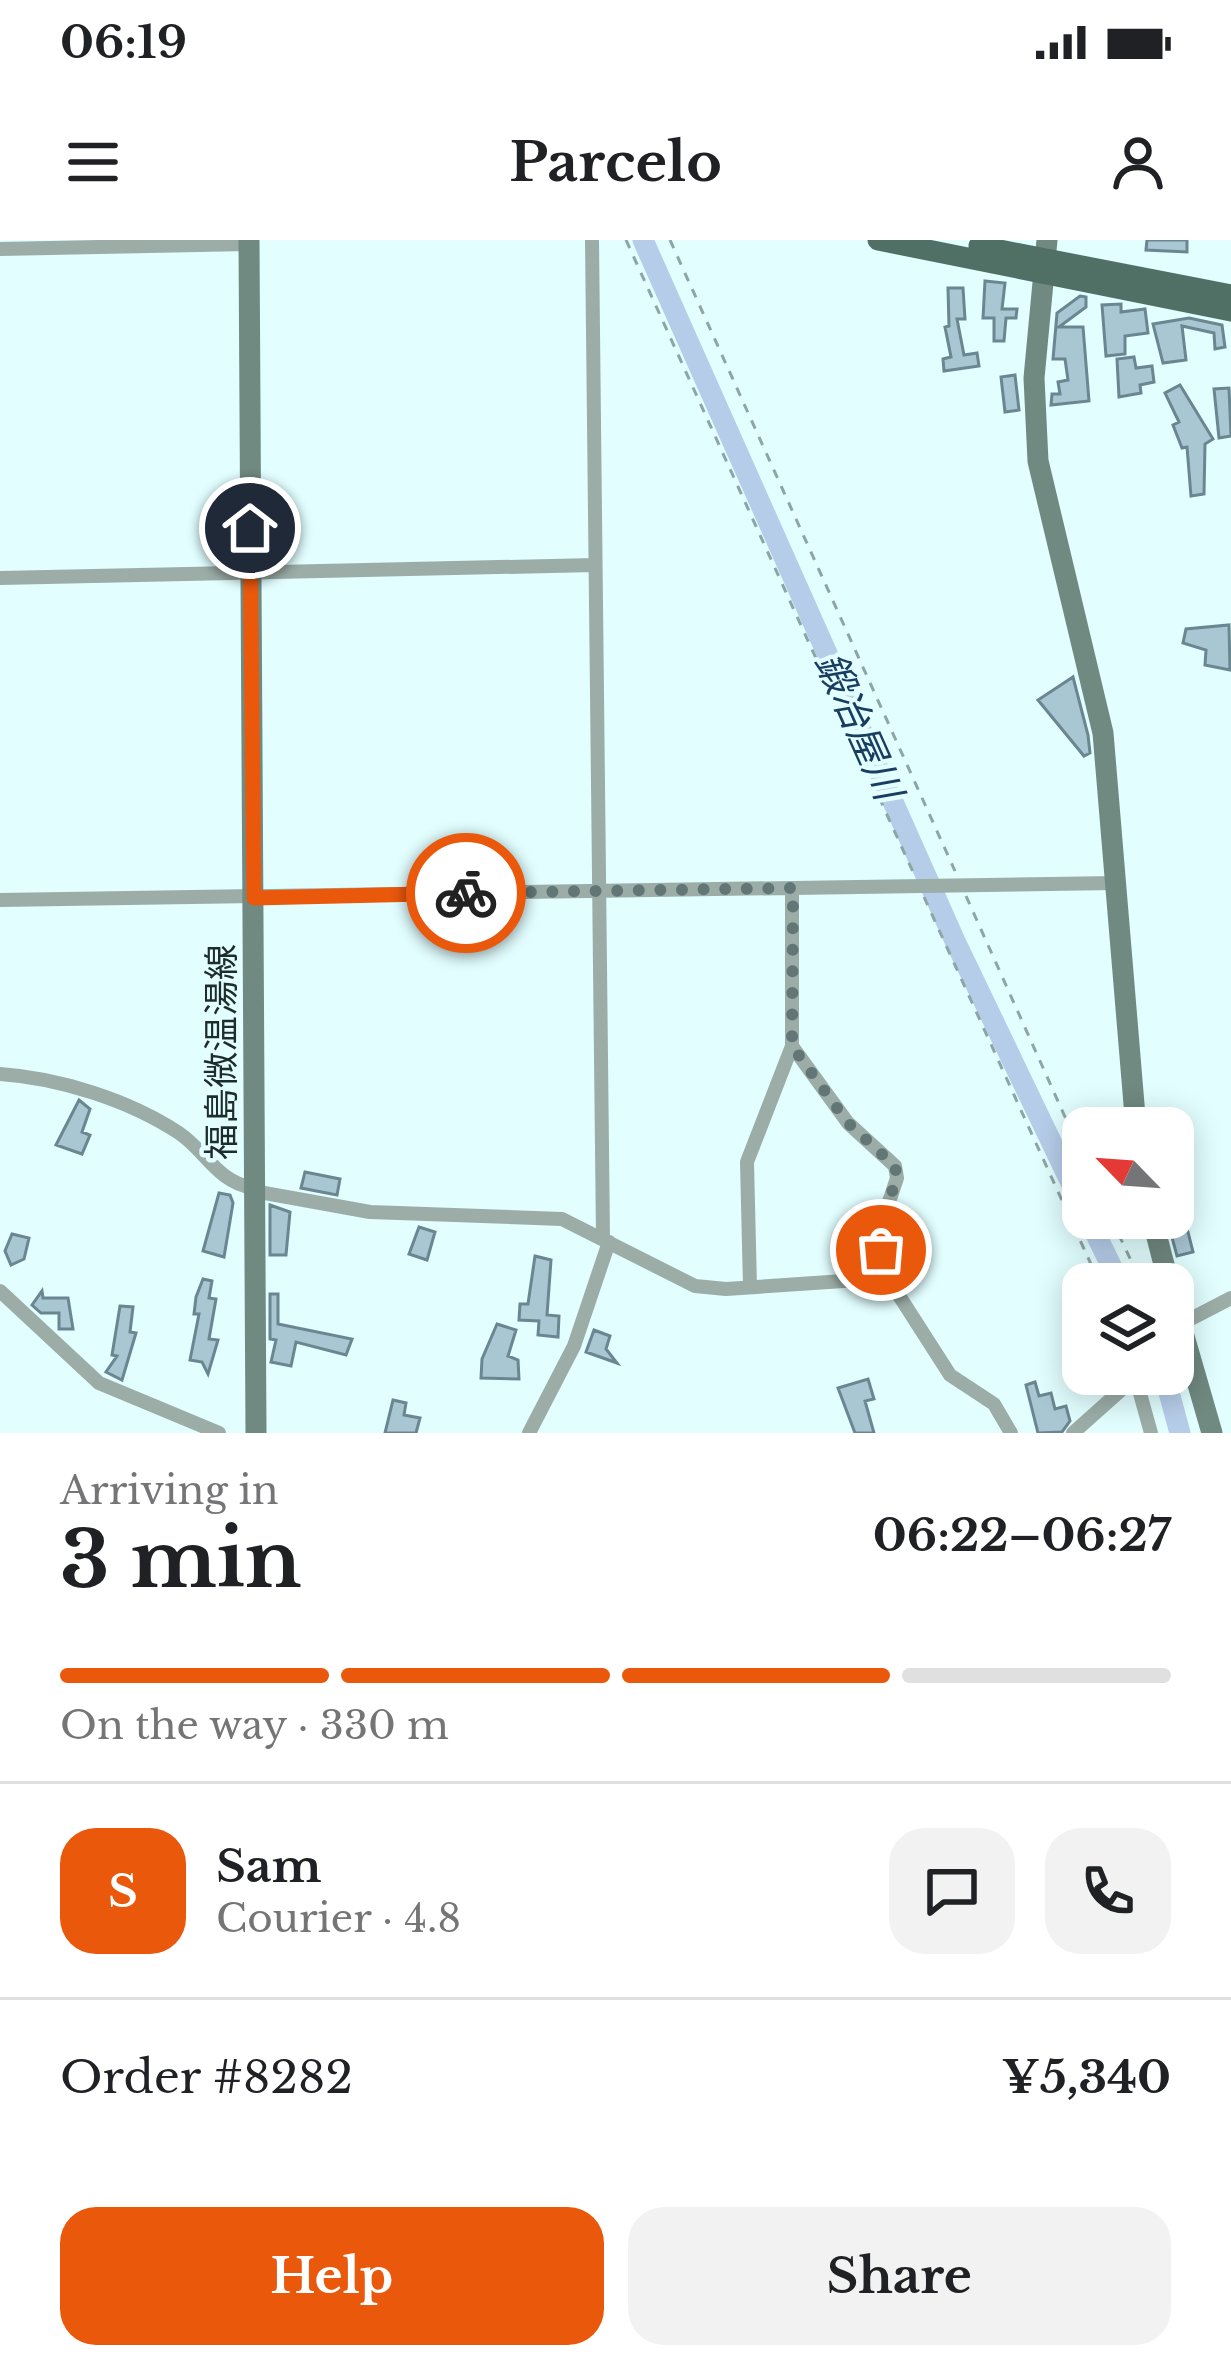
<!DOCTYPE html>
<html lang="en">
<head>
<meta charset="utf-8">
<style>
	:root { --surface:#fff; --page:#f2f2f2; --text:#202124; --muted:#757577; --line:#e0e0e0; --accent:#ea580c }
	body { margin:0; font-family:"Libre Baskerville","Noto Sans JP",serif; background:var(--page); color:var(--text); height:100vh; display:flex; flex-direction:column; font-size:45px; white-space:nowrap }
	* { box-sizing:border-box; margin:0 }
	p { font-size:39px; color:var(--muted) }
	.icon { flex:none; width:66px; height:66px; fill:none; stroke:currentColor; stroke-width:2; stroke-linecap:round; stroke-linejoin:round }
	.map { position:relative; height:1193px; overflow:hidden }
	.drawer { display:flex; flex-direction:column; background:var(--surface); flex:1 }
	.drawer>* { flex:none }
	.needle { width:78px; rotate:295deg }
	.fabs { position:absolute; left:1062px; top:867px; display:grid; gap:24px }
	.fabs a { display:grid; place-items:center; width:132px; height:132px; border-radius:24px; background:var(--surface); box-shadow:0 6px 30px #0003; font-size:60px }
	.pin { position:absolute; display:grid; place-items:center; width:102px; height:102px; color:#fff; margin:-51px; border:6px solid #fff; border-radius:50%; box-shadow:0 3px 12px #0007 }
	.courier { position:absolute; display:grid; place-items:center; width:120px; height:120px; margin:-60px; border:9px solid #ea580c; border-radius:50%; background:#fff; color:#222; box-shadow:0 3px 15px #0007 }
	.summary em { font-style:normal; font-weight:700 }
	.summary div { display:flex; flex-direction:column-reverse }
	.summary { display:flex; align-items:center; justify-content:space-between; height:204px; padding:0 60px }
	h1 { font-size:78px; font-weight:700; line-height:90px }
	.bar { display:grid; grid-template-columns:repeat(4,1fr); gap:18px 12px; align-content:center; height:144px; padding:0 60px }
	.bar i { height:15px; border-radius:9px; background:var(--line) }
	.bar .on { background:var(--accent) }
	.bar p { grid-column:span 4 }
	.line { display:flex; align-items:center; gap:30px; padding:0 60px; border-top:3px solid var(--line) }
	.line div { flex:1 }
	.round { display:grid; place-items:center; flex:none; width:126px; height:126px; border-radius:36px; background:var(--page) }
	.cta { display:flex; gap:24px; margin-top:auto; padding:24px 60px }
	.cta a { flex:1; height:138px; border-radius:36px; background:var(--accent); color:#fff; font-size:48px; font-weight:700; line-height:138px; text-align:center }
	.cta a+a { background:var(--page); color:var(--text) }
	.status { display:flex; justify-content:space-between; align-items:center; height:84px; padding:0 60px; background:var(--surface); direction:ltr }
	.status svg { height:33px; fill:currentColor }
	header { display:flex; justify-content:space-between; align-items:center; height:156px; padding:0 60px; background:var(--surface); font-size:54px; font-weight:700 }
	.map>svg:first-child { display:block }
</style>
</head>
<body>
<div class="status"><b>06:19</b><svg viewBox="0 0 49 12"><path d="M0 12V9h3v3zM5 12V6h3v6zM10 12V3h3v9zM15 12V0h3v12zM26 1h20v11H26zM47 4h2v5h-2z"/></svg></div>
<header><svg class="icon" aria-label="menu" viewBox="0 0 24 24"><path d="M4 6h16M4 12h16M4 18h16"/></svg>Parcelo<svg class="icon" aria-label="person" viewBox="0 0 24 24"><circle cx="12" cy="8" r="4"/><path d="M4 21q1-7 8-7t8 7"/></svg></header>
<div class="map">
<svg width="1231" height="1193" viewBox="0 0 1231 1193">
	<rect width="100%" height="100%" fill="#e2feff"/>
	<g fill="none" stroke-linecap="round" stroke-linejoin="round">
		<path stroke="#b6cde9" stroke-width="21" d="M643,0L955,701L1083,968
			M1088,978L1120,1044
			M1164,1134L1180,1193"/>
	</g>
	<path fill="#a9c6d3" stroke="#6a8691" stroke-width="3" d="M1147,0H1187V12L1146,10Z
		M985,41L1005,43L1002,69H1017L1016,78H1006L1004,101H994V78H983Z
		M948,48H963L965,79H957L964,115L977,113L979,126L944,131L943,119L951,117L945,87L949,86Z
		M1080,56L1086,57V67L1059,87H1083L1089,161L1051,165L1052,154H1060L1058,142L1068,140L1065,119H1053L1057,73Z
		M1121,64V72L1145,69L1148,93L1125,96V114L1106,116L1102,65Z
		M1189,78L1222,85L1225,107L1215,109L1214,93L1182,86L1186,120L1163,123L1153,84Z
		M1134,117L1136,128L1152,126L1154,142L1140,145L1141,153L1119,157L1117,119Z
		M1015,135L1019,170L1005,172L1001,137Z
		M1180,145L1213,199L1205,204L1204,254L1191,256L1187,207L1182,208L1173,185L1179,182L1165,153Z
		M1229,148L1231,196L1219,198L1214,149Z
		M1229,385L1230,430L1205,425L1206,410L1183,403L1186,389Z
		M1073,437L1088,495L1090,513L1084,516L1038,460Z
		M79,860L90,869L82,892L90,895L82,914L56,905Z
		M305,932L340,939L337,955L301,948Z
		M219,953L230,955L233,963L224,1017L203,1011Z
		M270,965L290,972L286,1015H270Z
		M1186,984L1193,1012L1177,1016L1170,990Z
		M419,987L435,992L427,1020L409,1014Z
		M12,994L29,998L24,1019L11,1025L5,1011Z
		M535,1016L551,1020L547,1075L559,1076L558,1097L538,1095L539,1081L519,1080L520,1064H528Z
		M203,1039L212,1041L209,1058L216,1059L209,1099L218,1100L208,1134L202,1122L190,1120L199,1074H194L196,1057Z
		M42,1051L43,1058H68L73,1089H59V1073H41L32,1065Z
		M270,1054H278V1084L352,1099L346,1115L296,1102L291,1126L271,1122L276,1100L270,1099Z
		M120,1066L133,1067L130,1092L136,1093L122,1140L106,1132L117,1116L112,1115Z
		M497,1084L516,1090L508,1116L518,1120L519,1139L481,1138L482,1119Z
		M594,1090L610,1096L606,1109L617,1123L586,1112Z
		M868,1139L874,1159L865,1161L874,1193H855L838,1148Z
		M1035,1142L1039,1156L1051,1153L1055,1169L1066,1166L1070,1181L1062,1192L1038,1193L1026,1145Z
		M393,1160L406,1163L404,1175L420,1178L416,1193H385Z"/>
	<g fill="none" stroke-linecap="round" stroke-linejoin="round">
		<path stroke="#8fa5a5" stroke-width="3" stroke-dasharray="9 9" stroke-linecap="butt" d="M626,0L913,632
			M670,0L955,631
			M966,656L1083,917
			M924,657L1100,1044
			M1111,978L1142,1044"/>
		<path stroke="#9cada7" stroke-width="14" d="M592,0L603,998
			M0,9L249,4
			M0,338L595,325
			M0,660L1115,643
			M792,806L848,883L895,926L897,938L881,986L891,1043L950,1135L994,1164L1011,1193
			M0,834C59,838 129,860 179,893C207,912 216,941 253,948
			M253,951L370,972L562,979L695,1046L726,1049L888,1038
			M750,1047L747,922L792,806V648
			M0,1051L99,1143L219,1193
			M1177,1086L1231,1058
			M1136,1139L1151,1193
			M529,1193L574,1106L609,1002
			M1073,1193L1139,1134"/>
		<path stroke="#708981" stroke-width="21" d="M249,0L256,1193
			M1047,0L1034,138L1038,221L1103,493L1136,888
			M1152,978L1169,1044
			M1173,1058L1212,1193"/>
		<path stroke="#517065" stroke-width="21" d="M878,0L1231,71
			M979,6L1231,55"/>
	</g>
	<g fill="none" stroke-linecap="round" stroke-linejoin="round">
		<path stroke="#637676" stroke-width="12" stroke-dasharray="0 21.6" d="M466,653L793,648L792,806L848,883L895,926L897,938L883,976L881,1010"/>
		<path stroke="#ea580c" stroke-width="15" d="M250,288L254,658L466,653"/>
	</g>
	<g text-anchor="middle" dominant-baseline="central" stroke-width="9" stroke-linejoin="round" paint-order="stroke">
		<g font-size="36" fill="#1f2c2c" stroke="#e2feff">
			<text transform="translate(221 812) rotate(-90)">福島微温湯線</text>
		</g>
		<g font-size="39" font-style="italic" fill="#1a3d62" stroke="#e2feff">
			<text transform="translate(859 486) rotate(66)">鍛冶屋川</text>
		</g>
	</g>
</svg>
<div class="fabs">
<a><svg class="needle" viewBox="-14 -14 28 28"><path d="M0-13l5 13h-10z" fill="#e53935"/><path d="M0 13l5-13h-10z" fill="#757577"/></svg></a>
<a><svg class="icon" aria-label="layers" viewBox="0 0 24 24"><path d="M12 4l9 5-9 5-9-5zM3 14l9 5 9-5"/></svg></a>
</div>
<div class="pin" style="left:881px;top:1010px;background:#ea580c"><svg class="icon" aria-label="bag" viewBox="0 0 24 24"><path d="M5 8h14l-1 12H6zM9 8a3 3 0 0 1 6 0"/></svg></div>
<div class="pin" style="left:250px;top:288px;background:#1f2937"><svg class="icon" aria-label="home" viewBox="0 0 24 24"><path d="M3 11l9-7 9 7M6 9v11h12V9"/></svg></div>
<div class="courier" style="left:466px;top:653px"><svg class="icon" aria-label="bike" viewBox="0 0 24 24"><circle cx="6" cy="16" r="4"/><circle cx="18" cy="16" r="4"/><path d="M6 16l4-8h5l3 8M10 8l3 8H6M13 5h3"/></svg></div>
</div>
<section class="drawer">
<div class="summary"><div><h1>3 min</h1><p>Arriving in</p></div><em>06:22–06:27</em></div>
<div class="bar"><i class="on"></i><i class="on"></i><i class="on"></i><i></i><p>On the way · 330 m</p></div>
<div class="line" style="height:216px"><b class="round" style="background:var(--accent);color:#fff">S</b><div><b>Sam</b><p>Courier · 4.8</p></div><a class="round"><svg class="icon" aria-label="chat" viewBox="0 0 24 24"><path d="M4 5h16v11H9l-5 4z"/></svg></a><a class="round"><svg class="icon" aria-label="phone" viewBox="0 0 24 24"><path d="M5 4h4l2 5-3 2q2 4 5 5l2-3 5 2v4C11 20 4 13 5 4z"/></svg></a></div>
<div class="line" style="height:156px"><div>Order #8282</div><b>¥5,340</b></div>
<div class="cta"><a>Help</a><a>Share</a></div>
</section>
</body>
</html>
